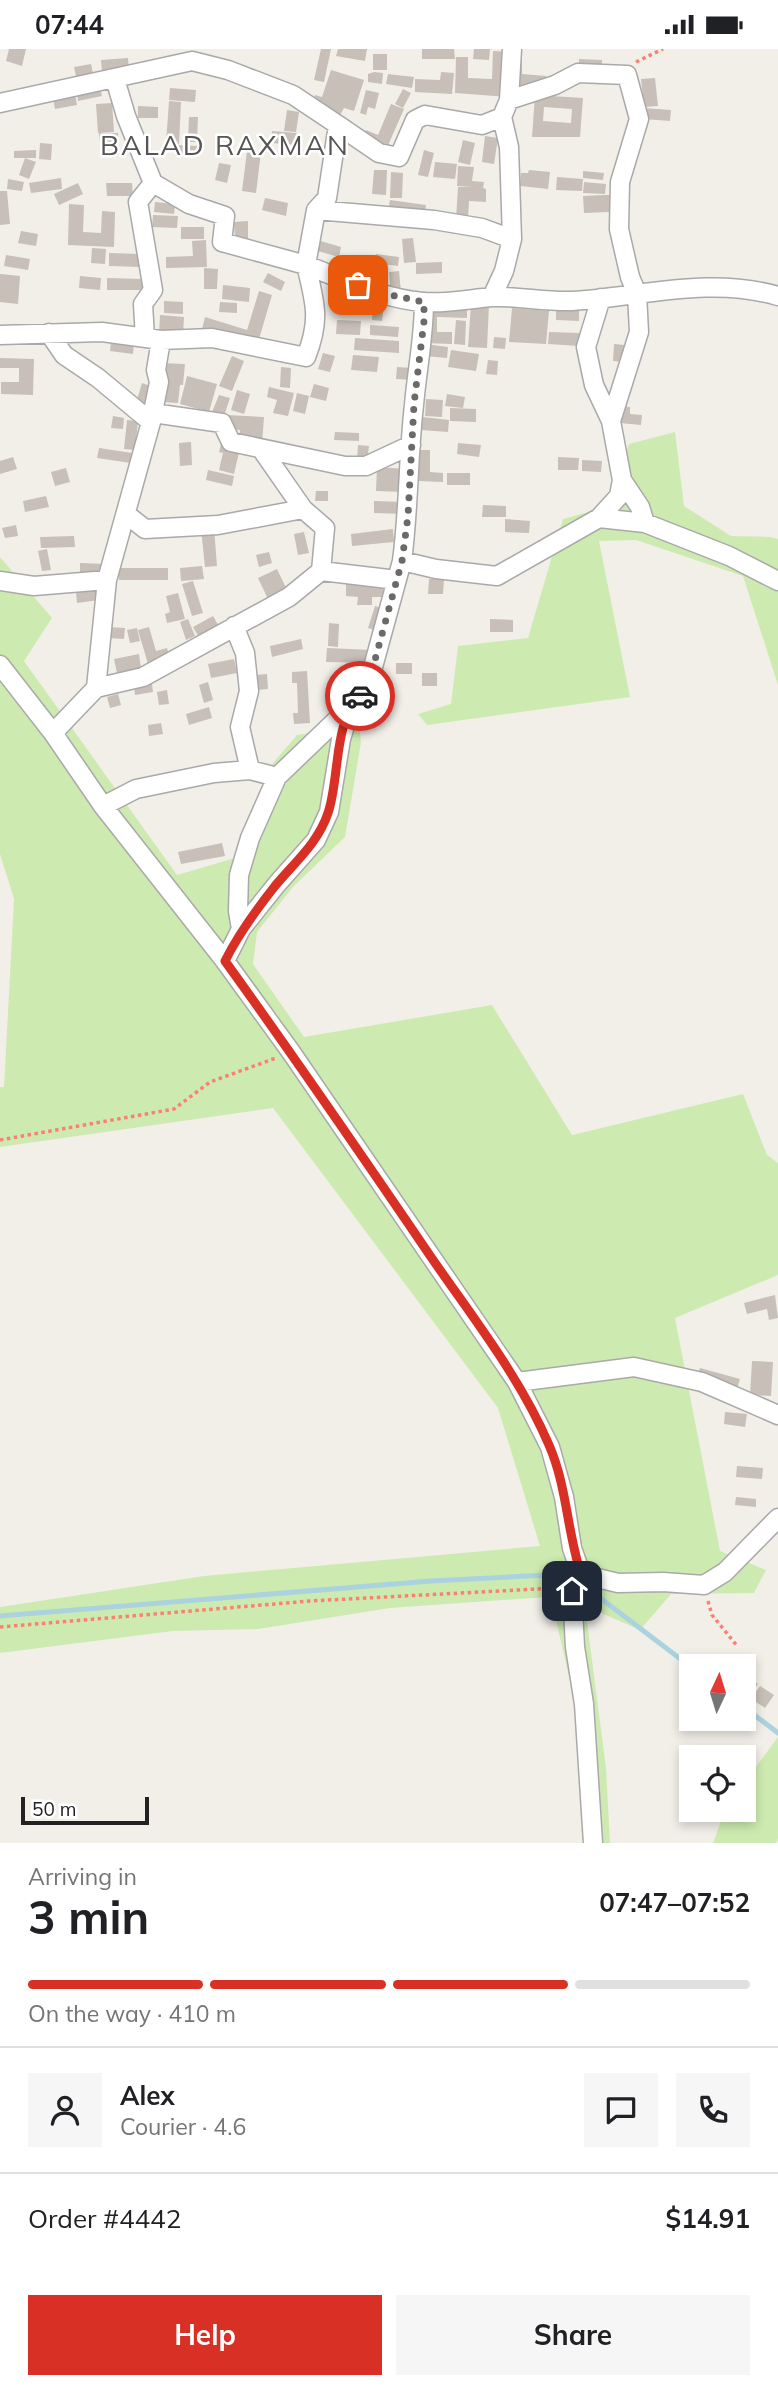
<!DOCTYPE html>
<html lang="en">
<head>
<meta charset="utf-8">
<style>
	:root { --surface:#fff; --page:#f6f6f6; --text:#202124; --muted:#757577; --line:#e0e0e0; --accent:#d93025 }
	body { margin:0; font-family:Mulish,sans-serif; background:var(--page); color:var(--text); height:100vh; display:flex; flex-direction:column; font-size:26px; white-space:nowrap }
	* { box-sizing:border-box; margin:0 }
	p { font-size:23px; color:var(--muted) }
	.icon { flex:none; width:38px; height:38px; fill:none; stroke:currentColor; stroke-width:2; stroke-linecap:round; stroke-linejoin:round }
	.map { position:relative; height:1794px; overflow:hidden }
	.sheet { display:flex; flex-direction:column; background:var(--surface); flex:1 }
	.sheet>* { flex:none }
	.needle { width:46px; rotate:4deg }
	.fabs { position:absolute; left:679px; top:1605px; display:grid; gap:14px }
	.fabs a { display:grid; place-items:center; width:77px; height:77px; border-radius:0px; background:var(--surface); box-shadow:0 4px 10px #0003; font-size:35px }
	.scale { position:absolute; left:21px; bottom:18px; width:128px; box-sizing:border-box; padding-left:7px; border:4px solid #222; border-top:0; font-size:19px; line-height:24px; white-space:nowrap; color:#222; -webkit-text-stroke:5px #fff; paint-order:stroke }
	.pin { position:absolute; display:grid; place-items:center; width:60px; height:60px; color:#fff; margin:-30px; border-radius:14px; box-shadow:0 4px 10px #0006 }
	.courier { position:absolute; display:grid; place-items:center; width:70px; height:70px; margin:-35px; border:5px solid #d93025; border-radius:50%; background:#fff; color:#222; box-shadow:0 2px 9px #0007 }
	.head em { font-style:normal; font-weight:700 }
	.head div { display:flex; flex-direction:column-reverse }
	.head { display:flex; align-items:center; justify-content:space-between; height:119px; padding:0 28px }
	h1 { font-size:46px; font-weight:700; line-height:52px }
	.bar { display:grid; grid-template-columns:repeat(4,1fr); gap:10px 7px; align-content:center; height:84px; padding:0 28px }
	.bar i { height:9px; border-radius:5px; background:var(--line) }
	.bar .on { background:var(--accent) }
	.bar p { grid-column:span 4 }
	.line { display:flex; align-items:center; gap:18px; padding:0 28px; border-top:2px solid var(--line) }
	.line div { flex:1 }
	.round { display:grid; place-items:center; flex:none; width:74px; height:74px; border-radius:0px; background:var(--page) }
	.primary-button { display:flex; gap:14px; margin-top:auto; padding:14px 28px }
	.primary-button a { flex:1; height:80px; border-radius:0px; background:var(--accent); color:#fff; font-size:28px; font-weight:700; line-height:80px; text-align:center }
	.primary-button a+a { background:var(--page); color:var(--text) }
	.status { display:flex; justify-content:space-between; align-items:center; height:49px; padding:0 35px; background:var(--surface); direction:ltr }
	.status svg { height:19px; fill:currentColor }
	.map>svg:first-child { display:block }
</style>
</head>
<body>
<div class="status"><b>07:44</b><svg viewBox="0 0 49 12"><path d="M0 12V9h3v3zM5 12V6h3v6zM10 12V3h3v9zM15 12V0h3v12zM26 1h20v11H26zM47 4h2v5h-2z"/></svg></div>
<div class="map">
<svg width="778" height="1794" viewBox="0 0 778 1794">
	<rect width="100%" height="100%" fill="#f2efe9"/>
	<path fill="#cdebb0" d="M675,383L684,457L731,487L770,488L778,490V636L743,527L636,491L599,492L630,648L427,676L418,665L451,655L458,597L528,589L563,470L592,462L613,443L629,395Z
		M0,508L52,569L24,612L177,826L242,807L273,714L297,686L359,675L361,693L345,788L293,838L257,883L253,915L304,988L492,956L572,1086L743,1045L767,1106L778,1114V1226L675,1269L720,1502L766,1521L754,1544L671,1545L640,1581L585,1557L606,1719L610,1794H583L582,1684L553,1558L547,1548L390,1559L258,1580L173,1582L0,1604V1558L204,1527L540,1497L498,1359L273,1059L0,1098V1038H4L14,850L0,805Z
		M778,1688V1790L776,1794H713L725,1761L744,1760V1734Z"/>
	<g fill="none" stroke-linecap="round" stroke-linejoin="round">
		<path stroke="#aad3df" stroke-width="5" d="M591,1542L691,1618
			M0,1567L431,1532L566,1525
			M744,1658L778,1684"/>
	</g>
	<path fill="#c7bfb8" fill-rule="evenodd" d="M9,0H26L22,17L6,12Z
		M321,0H331L324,33L314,31Z
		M338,0H367L365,12L336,7Z
		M422,0H454L455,10H422Z
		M474,0H490L489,11L473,10Z
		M493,2L510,3L508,48L455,44L456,8H468V29L492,30Z
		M373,5H387V21H373Z
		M128,9L129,21L102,23L101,11Z
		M513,10H522V25L546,27L545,38L521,36V42L511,41Z
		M579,10L602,11V23L579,22Z
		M91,15L93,24L76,27L74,18Z
		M331,21L364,31L354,62L344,59L340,66L312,57L315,46L322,48Z
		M374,23L383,24L382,35L368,33V25Z
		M441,23L454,24L452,45L415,43V30L440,31Z
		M388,25L414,28L412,39L386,35Z
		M655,29L658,57L644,58L641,30Z
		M100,39L102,47L78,52L77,44Z
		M170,39L196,41L195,53L169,51Z
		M403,40L411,44L403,59L395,55Z
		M366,41L379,44L375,60L368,58L366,66L360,64Z
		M75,45L77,56L55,60L53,49Z
		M535,46L583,49L580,88H532ZM544,58L572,60L571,74L543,72Z
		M169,52L181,53L179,95L166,94Z
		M112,54L114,83L98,84L96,55Z
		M391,55L404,60L386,101L362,90L366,81L378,86Z
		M138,57L158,58V69H138Z
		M643,59L671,61L670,72L643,70Z
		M287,61L299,63L296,83L284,82Z
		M189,68H198L197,93H188Z
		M272,82L297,84L296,96L271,94Z
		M99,84H118V94H100Z
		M485,87L498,89L494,115L482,113Z
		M463,91L475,94L470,116L458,113Z
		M40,94L52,95L51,111L39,110Z
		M176,96L197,97L196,108L175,107Z
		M36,101V109H14V102Z
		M424,101L434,104L428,128L418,126Z
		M247,102L261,103L256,144L242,142Z
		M25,109L36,113L29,130L19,126Z
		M435,113L457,115L455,130L433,128Z
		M219,114L231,116L227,134L215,131Z
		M458,117L474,118L472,132L484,133L483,139L486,140V153L469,152L468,170H456L458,138H472L457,137Z
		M374,121H387L386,146L372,145Z
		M529,121L550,123L548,140L520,137L521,124H528Z
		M583,122L604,124L603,131L583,129Z
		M391,123L403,124L402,149H390Z
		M557,128L583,130L582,142L556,141Z
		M61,129L62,140L31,144L29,134Z
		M8,130L24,133L22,142L7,140Z
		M584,133L606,135L605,145L583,144Z
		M78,134L83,145L59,156L54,145Z
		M106,134H132L133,147H107Z
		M0,142H7L10,175L0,176Z
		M604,146H610V163L584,164L583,147Z
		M265,149L288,154L286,167L262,161Z
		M390,151L426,156L424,169L388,164Z
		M155,153L175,155L174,165L154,163Z
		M69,155L84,156L83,183L101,184L102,162L115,163L114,198L68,196Z
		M153,166L178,167L177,179L152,178Z
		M248,172V190L235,191L234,173Z
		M181,178H204V190H181Z
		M21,182L38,185L36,197L18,194Z
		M413,189L416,213L404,214L402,190Z
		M206,191L207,218L166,219V208L193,207L192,192Z
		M317,191L341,198L339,208L314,201Z
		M92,199L106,200L105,215L91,214Z
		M109,204L140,205V218L109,217Z
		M376,205L399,208L398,217L374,214Z
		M6,206L30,210L28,221L4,217Z
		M442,213V224L416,225V214Z
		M204,219L218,220L217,240H204Z
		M399,222L401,243L391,244L389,223Z
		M268,224L285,233L281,242L263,233Z
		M0,225L20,227L18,255L0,253Z
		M80,227L101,229L100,241L79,239Z
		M107,229L145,230V241H107Z
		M223,236L250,239L249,253L222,250Z
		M259,242L272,246L257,297L202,280L205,268L247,281Z
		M164,252L183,253V265L164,264Z
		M220,253L237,254V264L219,263Z
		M373,255L384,256L382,272L372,271Z
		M471,255L489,256L487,299L468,298Z
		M425,256L467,257V269L437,268V283H452V295L424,294Z
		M512,259L549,262L546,295L509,293Z
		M556,261L579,262V272L556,271Z
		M160,266L184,268L183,287L159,285Z
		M337,271L361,272L360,286L336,285Z
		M456,271L466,272L465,296L454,295Z
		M370,276L399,278L398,288L370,286Z
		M549,283L580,284L579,297L548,295Z
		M494,288L506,289L505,300L493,299Z
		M355,289L399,292V304L354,301Z
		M111,291L134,294L133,305L110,302Z
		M425,295L448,298L447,309L424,307Z
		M614,295L625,296L624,313L613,312Z
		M451,301L479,305L476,322L448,318Z
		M323,304L335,307L330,323L318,320Z
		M353,306L379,308L377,323L351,321Z
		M232,307L244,312L232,342L219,337Z
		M0,309L34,310L33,346L1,345V333H19V319H0Z
		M488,311L498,312L497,326L486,325Z
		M162,314L185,315L183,336H180L178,354L162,353Z
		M281,318L291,319L290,339L280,338Z
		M397,318L413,319V331L396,330Z
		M187,327L217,335L209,363L180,355Z
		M142,334L150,337L144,356L136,354Z
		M314,335L329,339L326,352L310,348Z
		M269,338L294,344L288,367L273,364L277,351L267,348Z
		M237,341L250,345L244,365L231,361Z
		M297,344L309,347L305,365L293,362Z
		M447,345L465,348L463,359L445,357Z
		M219,346L230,349L224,367L212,363Z
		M426,350L443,351L442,368L425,367Z
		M622,357L630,358V365L642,366L641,376L620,374Z
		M450,359L476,360V373L450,372Z
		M227,366L264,368L262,395L239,393L240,381L226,380Z
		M113,367L124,369L123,380L111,379Z
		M423,368L449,371L448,383L421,381Z
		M127,371L138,372L135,401L124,400Z
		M335,383L359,384V392L334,391Z
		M191,393L192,416L180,417L179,394Z
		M458,394L481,396L479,408L457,405Z
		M221,395L240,399L234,425L219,421L223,404L219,403Z
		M358,396L369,397L367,412L357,411Z
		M99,399L132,404L131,414L97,409Z
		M419,401H430V423L443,424V433L418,432Z
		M13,408L17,420L0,425V412Z
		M558,408L579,409L578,421H558Z
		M582,411L602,412L601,423L582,422Z
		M377,418L406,420L405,443L376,442Z
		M66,419L70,433L55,437L51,423Z
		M208,421L234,427L232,437L206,431Z
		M447,424H470V436H447Z
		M316,442H328V452H315Z
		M46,447L49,458L25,463L23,452Z
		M374,452L403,453V465L374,464Z
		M483,456L506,457V468H482Z
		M505,470L530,472L529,484L505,483Z
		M16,476L18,487L5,489L2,479Z
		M214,479L217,517L205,518L201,480Z
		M393,480L394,493L352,497L351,485Z
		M304,483L309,504L298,506L294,485Z
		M74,487L75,498L41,499L40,488Z
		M47,500L51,521L42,522L38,502Z
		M269,503L272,514L259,518L256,506Z
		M80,514L105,515L104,527L80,526Z
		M202,517L204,530L181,532L180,519Z
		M119,519H168V531H119Z
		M277,520L288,543L269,552L258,529Z
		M429,530H444L443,545H428Z
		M193,532L203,564L192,567L182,535Z
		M346,535L387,536V548H372V556H357L358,548L346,547Z
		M98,541L99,551L77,554L76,543Z
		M178,544L185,570L167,574L165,565L170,563L166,547Z
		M375,557L384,560L378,582L368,579Z
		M213,567L220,579L200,590L193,578Z
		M188,570L195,587L186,591L180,573Z
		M490,570L513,571V583H490Z
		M329,574L339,575L338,598L328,597Z
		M107,578L125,579L124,590L106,589Z
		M149,578L156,602L167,599L170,609L148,615L138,581Z
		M137,579L140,592L130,594L127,581Z
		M301,590L303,600L272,608L270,597Z
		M327,599L372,601V614L326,613Z
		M139,605L141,620L117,624L114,610Z
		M234,610L237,624L211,629L208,615Z
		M396,614H412V625H396Z
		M307,622L310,674L294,675L293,664H298L297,634H292V623Z
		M422,624H437V637H422Z
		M267,625L268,640L257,641L256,626Z
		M208,633L213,651L204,654L199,636Z
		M152,635L153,643L135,646L134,637Z
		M167,641L169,655L159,656L157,643Z
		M371,642L393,643L392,663L370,662Z
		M118,645L121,656L110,659L107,648Z
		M209,658L212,669L189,676L186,665Z
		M161,674L163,685L149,687L148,676Z
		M222,794L225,807L181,815L178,803Z
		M775,1246L778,1269L769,1271L767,1260L747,1265L744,1254Z
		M752,1312L773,1313L771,1347L750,1346Z
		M700,1319L740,1330L737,1340L697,1328Z
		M725,1363L747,1365L745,1378L724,1375Z
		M737,1417L763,1419L762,1430L736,1428Z
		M736,1448L756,1450V1458L735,1456Z
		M744,1625L758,1635L748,1648L744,1645Z
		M760,1637L774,1646L765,1659L751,1650Z"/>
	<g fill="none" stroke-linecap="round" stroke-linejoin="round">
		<defs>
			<path id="minor" d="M509,51L512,0
				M0,54L192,12L228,21L293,46L338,76L327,149L316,161L306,216C343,230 383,250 423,253C446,255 469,250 492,248C518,247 545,253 572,252C640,248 710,227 778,247
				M338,76L379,104L399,108L415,71L425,66L482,76L502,68
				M316,161L434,171L482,179L512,190
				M492,248L504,222L512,190L509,98L502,68L509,51L555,36L578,24L627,26L639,70L620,133L619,180L630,228L637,245L639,283L611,372
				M49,284L64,306L98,329L151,373
				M0,286L102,283L161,291L212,289L306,308C321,271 315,253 306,216L222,193L225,167L189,155L153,134L126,67L115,30
				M145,289L143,255L153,241L138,153L153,134
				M153,364L222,374L231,393L345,417H366L411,396
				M262,401L303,460
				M622,431L640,458L645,474
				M126,465L145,480L218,476L303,460L325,479L321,522
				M599,469L619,447L622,431L611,372L594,336L586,298L601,249
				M402,512C409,460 408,408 414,356C417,321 424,288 424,253
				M0,532L34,537L107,531
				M234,577L245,604L249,642L240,678L250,721
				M0,616L53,684L103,757L225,912L291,1003L517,1333L550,1398L564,1448L572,1499L581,1525L572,1542L575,1598L584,1655L593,1794
				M96,639L143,628L289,548L321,522L397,531
				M53,684L96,639L107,531L151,373L159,333L156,321L161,291
				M103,757L136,740L214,724L250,721L277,728
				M241,880L238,862L239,826L250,789L277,728L351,657
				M225,912L241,880L277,835L316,791L329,763L341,690L351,657L367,640L402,512L436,520L497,527L599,469L645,474L729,507L778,532
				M517,1333L634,1318L702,1333L778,1366
				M581,1525L618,1534L663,1533L704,1536L725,1523L778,1469"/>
		</defs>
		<use href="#minor" stroke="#a9a9a9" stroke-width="21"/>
		<path stroke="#fa8072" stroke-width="3.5" stroke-dasharray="3.5 3.5" stroke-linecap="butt" d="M636,13L663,0
			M0,1091L174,1060L210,1033L276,1009
			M708,1552L712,1566L738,1598
			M0,1578L310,1552L556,1539"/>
		<use href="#minor" stroke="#fff" stroke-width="18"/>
	</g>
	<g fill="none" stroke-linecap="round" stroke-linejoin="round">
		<path stroke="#6b6a68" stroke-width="7" stroke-dasharray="0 12.6" d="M358,236L391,246L424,253V272L414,355L408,467L402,512L367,640L360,647"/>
		<path stroke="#d93025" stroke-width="9" d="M360,647C333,674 340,729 328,764C318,794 295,813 275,837C256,861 239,884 225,912C295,1009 363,1108 431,1208C473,1269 520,1328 549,1396C567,1437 567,1483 581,1525L572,1542"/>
	</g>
	<g text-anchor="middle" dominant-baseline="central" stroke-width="5" stroke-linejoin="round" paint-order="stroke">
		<g font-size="28" letter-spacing="2" fill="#555" stroke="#fff">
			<text x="225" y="95">BALAD RAXMAN</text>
		</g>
	</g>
</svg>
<div class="fabs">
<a><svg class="needle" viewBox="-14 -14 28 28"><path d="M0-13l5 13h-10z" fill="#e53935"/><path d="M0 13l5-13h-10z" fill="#757577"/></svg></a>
<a><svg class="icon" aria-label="locate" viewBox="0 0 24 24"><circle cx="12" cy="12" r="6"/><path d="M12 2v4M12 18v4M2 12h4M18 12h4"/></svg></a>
</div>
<div class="scale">50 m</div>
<div class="pin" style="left:358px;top:236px;background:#ea580c"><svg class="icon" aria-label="bag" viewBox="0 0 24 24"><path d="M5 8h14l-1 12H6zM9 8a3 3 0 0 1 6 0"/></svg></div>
<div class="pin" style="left:572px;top:1542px;background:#1f2937"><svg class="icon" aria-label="home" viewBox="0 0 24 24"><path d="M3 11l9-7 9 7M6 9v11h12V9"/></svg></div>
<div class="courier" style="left:360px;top:647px"><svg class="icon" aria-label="car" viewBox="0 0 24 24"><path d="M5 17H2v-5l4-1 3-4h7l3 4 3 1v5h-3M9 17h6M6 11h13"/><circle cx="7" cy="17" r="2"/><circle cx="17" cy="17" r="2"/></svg></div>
</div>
<section class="sheet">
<div class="head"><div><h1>3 min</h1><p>Arriving in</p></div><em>07:47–07:52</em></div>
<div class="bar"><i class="on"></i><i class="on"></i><i class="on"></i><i></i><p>On the way · 410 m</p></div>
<div class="line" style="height:126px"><a class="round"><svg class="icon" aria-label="person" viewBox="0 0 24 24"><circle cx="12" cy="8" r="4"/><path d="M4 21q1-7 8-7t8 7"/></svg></a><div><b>Alex</b><p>Courier · 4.6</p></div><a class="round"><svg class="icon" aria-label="chat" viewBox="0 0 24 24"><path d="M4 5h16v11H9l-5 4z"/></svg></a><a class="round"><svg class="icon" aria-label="phone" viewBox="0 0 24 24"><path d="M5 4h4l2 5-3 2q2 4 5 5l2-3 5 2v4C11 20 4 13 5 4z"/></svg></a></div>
<div class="line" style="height:91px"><div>Order #4442</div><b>$14.91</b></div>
<div class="primary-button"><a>Help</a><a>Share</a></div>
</section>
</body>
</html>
